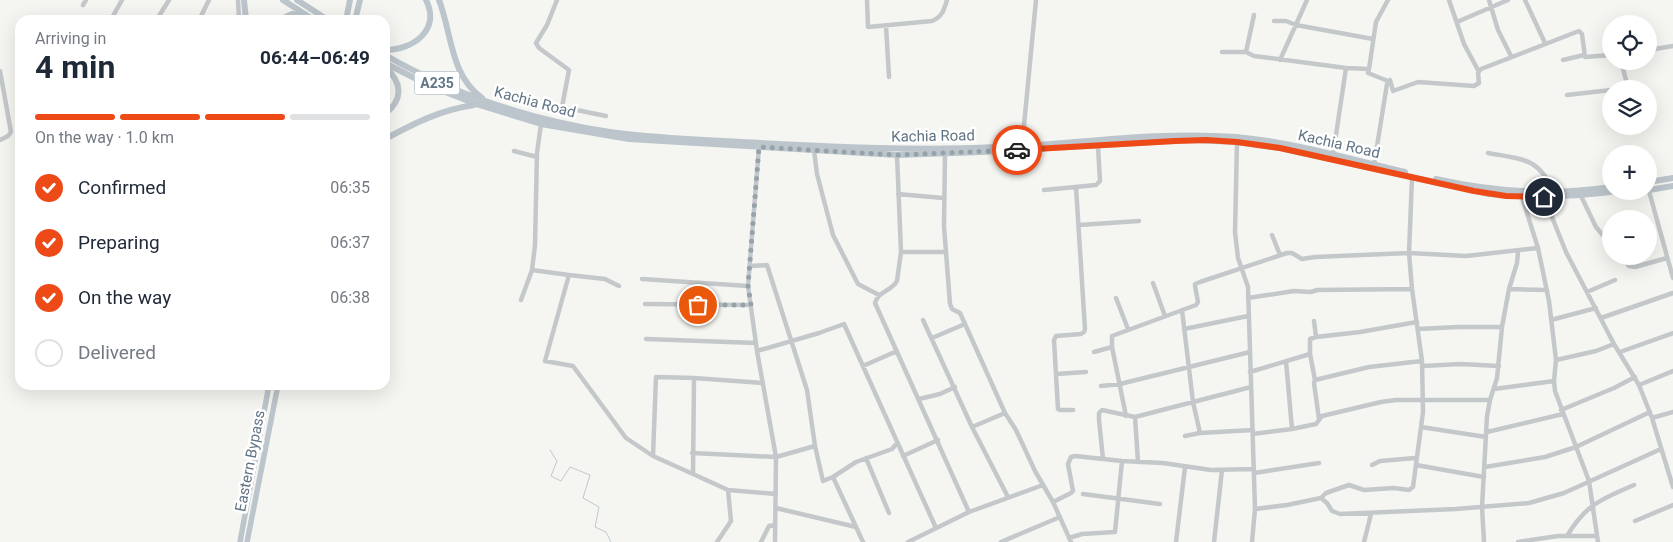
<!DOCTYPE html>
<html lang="en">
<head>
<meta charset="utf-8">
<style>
	:root { --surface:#fff; --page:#f2f2f3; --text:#1f2937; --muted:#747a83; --line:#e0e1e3; --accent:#ee4a18 }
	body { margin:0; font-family:Roboto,sans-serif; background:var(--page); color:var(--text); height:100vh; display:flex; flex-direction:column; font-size:19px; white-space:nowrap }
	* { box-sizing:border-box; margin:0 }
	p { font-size:16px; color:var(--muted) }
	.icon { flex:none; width:28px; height:28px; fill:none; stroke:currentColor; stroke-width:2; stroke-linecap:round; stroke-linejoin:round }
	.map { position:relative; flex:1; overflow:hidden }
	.drawer { position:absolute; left:15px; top:15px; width:375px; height:375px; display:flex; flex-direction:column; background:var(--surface); border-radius:15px; box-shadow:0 5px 20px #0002 }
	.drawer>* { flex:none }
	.buttons { position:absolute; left:1602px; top:15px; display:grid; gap:10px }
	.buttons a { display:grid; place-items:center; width:55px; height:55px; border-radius:50%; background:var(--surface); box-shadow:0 5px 20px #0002; font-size:25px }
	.pin { position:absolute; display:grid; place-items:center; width:42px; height:42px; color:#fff; margin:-21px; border:2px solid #fff; border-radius:50%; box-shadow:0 1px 5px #0007 }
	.courier { position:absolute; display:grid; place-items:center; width:50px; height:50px; margin:-25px; border:4px solid #ee4a18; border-radius:50%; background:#fff; color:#222; box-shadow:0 1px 6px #0007 }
	.headline em { font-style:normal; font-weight:700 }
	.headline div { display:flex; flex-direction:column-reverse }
	.headline { display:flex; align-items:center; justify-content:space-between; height:85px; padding:0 20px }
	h1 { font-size:32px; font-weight:700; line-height:38px }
	.bar { display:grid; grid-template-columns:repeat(4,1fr); gap:8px 5px; align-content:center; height:60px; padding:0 20px }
	.bar i { height:6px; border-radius:4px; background:var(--line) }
	.bar .active { background:var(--accent) }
	.bar p { grid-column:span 4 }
	ol { padding:0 20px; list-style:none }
	li { display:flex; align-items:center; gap:15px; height:55px }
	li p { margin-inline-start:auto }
	li .icon { padding:5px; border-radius:50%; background:var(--accent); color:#fff; stroke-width:4 }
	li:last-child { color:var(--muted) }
	li i { width:28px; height:28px; border:2px solid var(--line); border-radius:50% }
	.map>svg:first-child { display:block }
</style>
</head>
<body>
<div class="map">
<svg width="1673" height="542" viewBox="0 0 1673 542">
	<rect width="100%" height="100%" fill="#f5f6f1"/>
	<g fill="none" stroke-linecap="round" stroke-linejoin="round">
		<path stroke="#bdc9ce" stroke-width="1" d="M550,450L557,461L551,476L561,481L570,467L590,475L583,498L599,507L595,527L606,532L611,542"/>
		<path stroke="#c4c8cb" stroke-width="4.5" d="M238,0L239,20
			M557,0L547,25L536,43L539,48L569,70L562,107L606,116
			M867,0L868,27L932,21C942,17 944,10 947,0
			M1449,0L1464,44L1478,70
			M1489,0L1498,30L1511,56
			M1525,0L1545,43
			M83,5L86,0
			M113,16L122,0
			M154,20L159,16L169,0
			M199,20L209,0
			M1274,21H1286L1296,25L1373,39
			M1457,22L1508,0
			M886,26L889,77
			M1649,50L1673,46
			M1222,52H1246L1254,56L1346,68L1369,69L1368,73L1388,81
			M1246,52L1254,15
			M1280,60L1307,0
			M1563,60L1584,55
			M1369,69L1376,22L1388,0
			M0,71L11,132L8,136L0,140
			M1620,89L1628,88L1621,61
			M1567,95L1611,90
			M1237,142L1235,232L1238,258L1248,287L1255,509L1252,542
			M1022,146L1036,0
			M759,147L748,286L757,351L776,457L775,542
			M814,150L817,174L833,235L858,284L879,295
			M514,151L537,157
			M1488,153C1520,159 1540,157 1553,192
			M945,154L944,226L950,304L952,309L960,313L965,324
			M897,155L901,252L897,281C892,291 878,291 875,303L969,512
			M1333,155L1346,68
			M1374,165L1387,84L1390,80L1393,91L1418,82L1474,86L1479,83L1478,73L1481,69L1579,31L1582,34L1585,57L1611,55
			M1044,190L1096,185L1100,181L1098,146
			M1649,191L1673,278
			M898,194L943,198
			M1581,196L1596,227L1611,245
			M1522,197L1538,248L1549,301L1556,360L1554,381L1555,391L1589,481L1598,542
			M1544,197L1566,252L1614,344L1639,385L1652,418L1673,487
			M1079,225L1139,221
			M1272,235L1280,255
			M901,252H946
			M1621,256L1629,266L1635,267L1667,258
			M750,266L767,265L807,390L815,446L823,481L833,477L863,542
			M532,270L569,275L545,361L573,366L626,438L653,456L656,377L694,378L693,474L728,490L731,521L717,542
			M569,275L605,279L619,286
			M642,279L748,286
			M1153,283L1165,316
			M1509,289L1547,290
			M1587,292L1615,280
			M1116,298L1128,329
			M1248,298L1294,291L1311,292L1317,290L1412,289
			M521,300L532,270L535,245L537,153L541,124
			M645,304L751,305
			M1182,310L1193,402L1200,433
			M1601,318L1673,293
			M923,320L972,427L1008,497
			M1551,320L1596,308
			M1314,321L1316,337
			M1184,329L1248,316
			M1418,329L1458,327H1502
			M932,338L965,324L1005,413L1016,430L1035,471L1053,502L1071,542
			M646,339L756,343
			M757,351L819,333L844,324L936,528
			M1094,352L1112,347
			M1620,352L1673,333
			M1556,360L1596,351L1614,344
			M1286,361L1292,429
			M863,366L897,351
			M1423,366L1460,364L1499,366
			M1250,372L1310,354
			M1056,374L1086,372
			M694,378L763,383
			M1315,380L1369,367L1422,361
			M1639,385L1673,371
			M1101,386L1120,384L1250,352
			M1494,389L1554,381
			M919,399L940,394L955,387
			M1073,410H1060L1058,409L1054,340L1056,336L1081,334L1084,332L1085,329L1076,187
			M1561,410L1614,388L1635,377
			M1126,416L1112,347V336L1196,305L1198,302L1195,286V284L1200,282L1287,253H1292L1302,259L1315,257L1409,253L1466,256L1538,248
			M1135,417L1138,462
			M1652,418L1673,412
			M1319,419L1314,383L1315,380L1310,354V339L1316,337L1360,332L1417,322
			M972,427L1005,413
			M1421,427L1486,437
			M1487,432L1563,414
			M1253,434L1292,429L1316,424L1322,416L1381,402L1396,400H1490
			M1185,436L1200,433L1253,430
			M692,453L776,457L815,446
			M653,456L693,474
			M903,456L938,440
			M866,458L889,513
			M1103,459L1099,420V413L1102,410L1135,417L1251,387
			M1372,465L1380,461L1415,458
			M1416,465L1484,477
			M1485,467L1545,457L1576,447L1650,412
			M1254,473L1319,463
			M833,477L856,462L892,449L897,443
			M728,490L776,494
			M1083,494L1160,504
			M1321,498L1326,493L1349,485L1364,490L1394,488L1409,490L1413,487L1423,412L1422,361L1412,289L1409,253L1412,178
			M1053,502L1071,493L1073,491L1068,464L1071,457L1075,456L1122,461L1163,463L1211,470L1254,469
			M776,508L856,527
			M1255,509L1287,505L1321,498L1327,503L1332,511L1340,514L1456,509L1529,503L1564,493L1661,449
			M1635,521L1673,505
			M1567,536C1586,504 1602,499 1634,485
			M1069,538L1082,534L1115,532L1122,461
			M761,542L769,526L775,525
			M908,542L969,512L1043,485
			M1001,542L1060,517
			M1176,542L1185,467
			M1214,542L1222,470
			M1364,542L1371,514
			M1484,542L1482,507L1487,416L1490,400L1497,378L1502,327L1509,289L1517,263L1518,252
			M1518,542L1558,536H1597"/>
		<path stroke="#bcc5cb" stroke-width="5.5" d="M240,542L269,385
			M247,542L278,385"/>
		<path stroke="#bcc5cb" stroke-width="6" d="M244,0L246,20
			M283,0L314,20
			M297,0L328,20
			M439,0C452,34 450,75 482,98
			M279,20L292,14L306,18
			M346,20L350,0
			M355,20L360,0
			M385,50C413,50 441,30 426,0
			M385,55C455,95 530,120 610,132C659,139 711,140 761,143C840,147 917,151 996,147
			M385,63L430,86L476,104L541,124L629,139L897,155L982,152L1191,140L1237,142L1280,148L1489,194C1533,198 1575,197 1618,191
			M385,67C402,82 404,99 385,114
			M385,139C415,123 440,110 474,105
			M1038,145C1104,140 1171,132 1236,137C1293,142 1349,159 1405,172
			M1436,179C1494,192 1552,196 1611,187
			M1649,182L1673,178
			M1649,190L1673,186"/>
	</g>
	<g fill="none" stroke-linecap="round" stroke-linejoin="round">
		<path stroke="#95a2aa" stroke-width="5" stroke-dasharray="0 9" d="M698,305H751L748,286L759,147L896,155L1017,150"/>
		<path stroke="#ee4a18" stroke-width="6" d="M1017,150L1175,141L1206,140L1237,142L1280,148L1474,191L1506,196L1544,197"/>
	</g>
	<g text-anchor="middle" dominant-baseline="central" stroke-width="5" stroke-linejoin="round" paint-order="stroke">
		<rect fill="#fff" stroke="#919ea9" stroke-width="1" x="414.5" y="71.5" width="45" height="23" rx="4"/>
		<g font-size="14" font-weight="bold" fill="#627584">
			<text x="437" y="83">A235</text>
		</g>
		<g font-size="15" fill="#627584" stroke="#fff">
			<text transform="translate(535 102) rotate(15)">Kachia Road</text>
			<text transform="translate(933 136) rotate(-1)">Kachia Road</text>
			<text transform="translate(1339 144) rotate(13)">Kachia Road</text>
			<text transform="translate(250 461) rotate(-79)">Eastern Bypass</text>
		</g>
	</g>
</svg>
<div class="buttons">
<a><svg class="icon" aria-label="locate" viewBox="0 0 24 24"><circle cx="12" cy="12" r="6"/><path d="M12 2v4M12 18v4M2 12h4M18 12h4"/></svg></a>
<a><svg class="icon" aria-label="layers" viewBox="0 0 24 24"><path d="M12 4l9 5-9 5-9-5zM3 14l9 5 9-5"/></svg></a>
<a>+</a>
<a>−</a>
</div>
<div class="pin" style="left:698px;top:305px;background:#ea580c"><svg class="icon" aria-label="bag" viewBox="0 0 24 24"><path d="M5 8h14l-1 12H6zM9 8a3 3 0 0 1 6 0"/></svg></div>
<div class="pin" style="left:1544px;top:197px;background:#1f2937"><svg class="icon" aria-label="home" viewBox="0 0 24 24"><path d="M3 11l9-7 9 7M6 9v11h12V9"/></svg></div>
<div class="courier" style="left:1017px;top:150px"><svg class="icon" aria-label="car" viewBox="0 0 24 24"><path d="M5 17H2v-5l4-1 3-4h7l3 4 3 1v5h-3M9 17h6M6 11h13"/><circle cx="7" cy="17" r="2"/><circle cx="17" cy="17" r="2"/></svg></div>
<section class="drawer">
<div class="headline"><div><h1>4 min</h1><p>Arriving in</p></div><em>06:44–06:49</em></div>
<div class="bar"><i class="active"></i><i class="active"></i><i class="active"></i><i></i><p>On the way · 1.0 km</p></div>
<ol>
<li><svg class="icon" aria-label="check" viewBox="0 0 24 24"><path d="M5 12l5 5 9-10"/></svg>Confirmed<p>06:35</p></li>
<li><svg class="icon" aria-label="check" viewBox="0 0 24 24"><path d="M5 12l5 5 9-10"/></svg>Preparing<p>06:37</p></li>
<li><svg class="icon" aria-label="check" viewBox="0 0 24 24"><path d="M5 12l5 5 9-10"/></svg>On the way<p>06:38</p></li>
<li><i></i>Delivered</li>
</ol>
</section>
</div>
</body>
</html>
